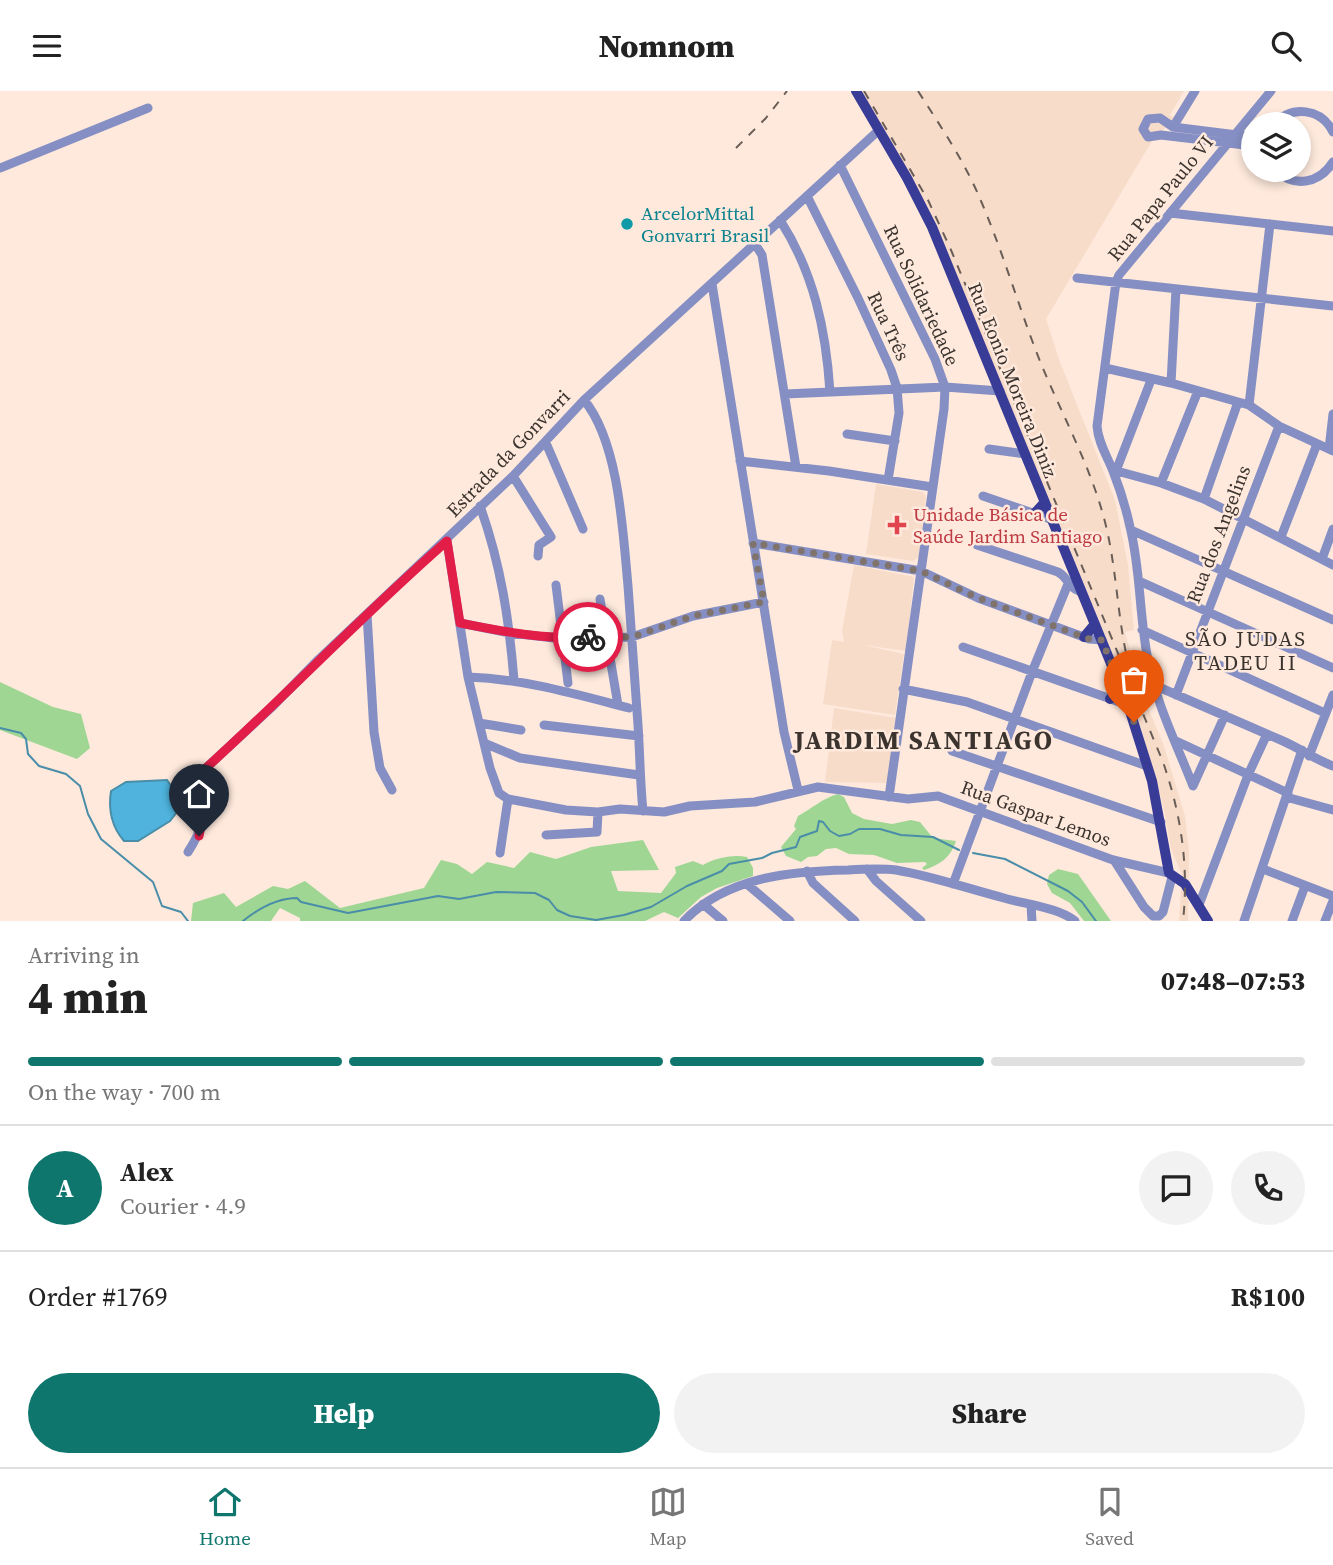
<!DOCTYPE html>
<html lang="en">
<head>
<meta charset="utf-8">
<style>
	:root { --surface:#fff; --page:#f2f2f2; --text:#222; --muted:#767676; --line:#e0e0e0; --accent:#0f766e }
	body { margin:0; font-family:"Source Serif 4",serif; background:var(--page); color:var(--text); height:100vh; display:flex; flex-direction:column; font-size:26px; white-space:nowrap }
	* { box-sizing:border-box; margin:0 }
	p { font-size:23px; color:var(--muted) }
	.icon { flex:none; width:38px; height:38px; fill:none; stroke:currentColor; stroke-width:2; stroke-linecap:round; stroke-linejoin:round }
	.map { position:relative; height:830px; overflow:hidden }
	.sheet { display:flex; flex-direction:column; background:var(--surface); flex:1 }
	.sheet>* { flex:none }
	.controls { position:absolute; left:1241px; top:21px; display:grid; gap:14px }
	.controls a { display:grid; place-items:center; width:70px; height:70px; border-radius:50%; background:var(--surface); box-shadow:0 4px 10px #0003; font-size:35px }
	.pin { position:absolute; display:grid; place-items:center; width:60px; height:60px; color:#fff; margin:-72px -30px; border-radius:50% 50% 50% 0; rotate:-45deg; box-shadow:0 0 7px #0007 }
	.pin .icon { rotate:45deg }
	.courier { position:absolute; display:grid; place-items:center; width:70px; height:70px; margin:-35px; border:5px solid #e11d48; border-radius:50%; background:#fff; color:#222; box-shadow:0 2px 9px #0007 }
	.headline em { font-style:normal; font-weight:800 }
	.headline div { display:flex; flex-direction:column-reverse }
	.headline { display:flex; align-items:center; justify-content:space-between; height:119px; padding:0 28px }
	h1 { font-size:46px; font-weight:800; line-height:52px }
	.bar { display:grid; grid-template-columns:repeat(4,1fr); gap:10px 7px; align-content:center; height:84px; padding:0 28px }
	.bar i { height:9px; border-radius:5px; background:var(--line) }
	.bar .selected { background:var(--accent) }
	.bar p { grid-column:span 4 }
	.line { display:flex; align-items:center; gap:18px; padding:0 28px; border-top:2px solid var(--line) }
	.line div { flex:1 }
	.round { display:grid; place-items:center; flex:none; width:74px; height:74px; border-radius:37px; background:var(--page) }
	.cta { display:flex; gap:14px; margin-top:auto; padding:14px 28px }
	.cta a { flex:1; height:80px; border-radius:42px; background:var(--accent); color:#fff; font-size:28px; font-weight:800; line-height:80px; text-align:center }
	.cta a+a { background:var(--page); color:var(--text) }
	header { display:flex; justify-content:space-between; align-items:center; height:91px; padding:0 28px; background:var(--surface); font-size:32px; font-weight:800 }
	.tab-bar { display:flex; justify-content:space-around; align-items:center; height:98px; border-top:2px solid var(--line); background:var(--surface); font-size:19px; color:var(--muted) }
	.tab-bar a { display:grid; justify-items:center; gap:4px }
	.tab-bar .selected { color:var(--accent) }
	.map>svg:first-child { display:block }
</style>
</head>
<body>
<header><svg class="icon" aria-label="menu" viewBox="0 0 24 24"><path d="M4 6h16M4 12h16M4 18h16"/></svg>Nomnom<svg class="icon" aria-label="search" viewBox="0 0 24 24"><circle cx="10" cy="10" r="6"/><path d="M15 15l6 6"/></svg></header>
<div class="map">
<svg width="1333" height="830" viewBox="0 0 1333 830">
	<rect width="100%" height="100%" fill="#fee9dc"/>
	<path fill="#f8dcca" d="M859,0H1184L1170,24L1175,27L1152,50L1046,228L1060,271L1115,409L1128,474L1134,539L1125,541L1141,601L1163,652L1185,725L1189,761L1188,830H1179L1182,784L1171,758L1163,714L1142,640L1110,556L960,194Z
		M876,393L923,401L926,406L919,466L913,470L866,463Z
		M854,474L914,486L906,560L863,554L904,563L895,624L823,613L832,549L844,551L842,540Z
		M834,617L896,627L888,692L825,691Z"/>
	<path fill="#9fd693" d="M0,591L53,616L81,623L90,657L77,668L0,639Z
		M838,703L844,706L852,722L864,728L892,733L911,729L920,731L933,747L956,750C951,766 940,774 924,779L922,777L927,773L925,771L897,772L874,764L849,763L836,757L826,758L817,765L808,766L801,771L786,765L781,756L796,738L794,735L798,725C811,718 823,707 838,703Z
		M643,749L659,779L611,780L618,800L661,802L676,782L675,776L693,770L703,774C715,767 733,763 747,766L753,777V785L717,797L701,806L678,827L664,821L645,830H300V827L280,817L271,830H191L193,812L224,802L236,816L273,795L288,798L305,790L340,817L424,797L441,769L457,773L472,783L487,771L514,777L530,761L556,768L591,756Z
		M1058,778L1078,783L1111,830H1084L1070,812L1052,802L1047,793L1049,784Z"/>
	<path fill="#4fb3dd" stroke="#498da8" stroke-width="2" d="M167,689L178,705L177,721L170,730L138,750H124C111,735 108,719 111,700L126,691Z"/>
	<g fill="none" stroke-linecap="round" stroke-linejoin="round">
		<path stroke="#498da8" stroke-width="2" d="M0,637L21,642L26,648L28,663L39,675L66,683L80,695L88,723L101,748L153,791L162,815L181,821L188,830
			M973,762L1005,768L1068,800L1082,811L1096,830
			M243,830C258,818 278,807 297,807L301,811L348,822L438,805L459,808L496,801L535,802L549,809L557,819L570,825L596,829L624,824L651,816L687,795L722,780L729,773L762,767L772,762L796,756L800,746L817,740L819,730L823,731L830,740L839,745L850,743L859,738H880L901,744L933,746L959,759"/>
		<path stroke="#868fc3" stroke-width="9" d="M1274,33C1292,14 1321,17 1333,41
			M1173,36L1195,0
			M1253,46L1173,36L1160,27L1148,28L1143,38L1148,46L1161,44L1253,55
			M840,74L935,268L945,296L944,318L889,706
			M0,77L148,17
			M1275,79C1294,97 1319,93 1333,71
			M807,105L858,207L891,279L897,297L899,322L888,389
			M1170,122L1333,140
			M780,129C814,182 826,239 830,301
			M755,153L762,164L796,376
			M1077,187L1333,215
			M712,193L784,641L798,699
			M1105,277L1171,292L1249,314L1279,335L1333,360
			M1171,292L1176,198
			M785,303L945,296L1000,300
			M584,309C619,351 623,442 628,495C631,541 635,588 638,634C640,663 640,691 643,720
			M1249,314L1270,133
			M847,343L895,350
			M546,352L583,438
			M989,358L1025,363
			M1329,358L1333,323
			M740,370L829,380L932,396
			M1113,379L1161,392L1204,408L1333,474
			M1116,380L1151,289
			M513,385L551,446L539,454L538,465
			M1161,392L1198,300
			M983,405L1050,428
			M1204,408L1238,311
			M480,415C501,474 509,528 514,589
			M1131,439L1333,529
			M1281,446L1317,353
			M447,450L468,586L490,677L499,702L508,708L500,762
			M753,452L921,480L978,507L1089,548L1102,549
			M977,454L1058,481C1069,487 1066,495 1081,501
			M1322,468L1333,438
			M1139,490L1333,577
			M556,494L568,592
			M600,508L618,614
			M367,523L374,641L380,677L392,699
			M460,532L510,542L563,548L632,546L693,525L764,511
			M1142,539L1325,622
			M963,556L1128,614
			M468,586C524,588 575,603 629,617
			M1154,594L1283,650C1301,658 1314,668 1333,675
			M903,598L967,611L1147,675
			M1176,604L1279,335
			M479,632L521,639
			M544,634L639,645
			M1176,650L1288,702
			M484,652L520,667L639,684
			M952,660L1161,731
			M1309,665L1333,604
			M1193,695C1177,654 1156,612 1148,569C1139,525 1141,480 1130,436C1126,417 1120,398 1113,380C1107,365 1098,351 1097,335L1116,191L1119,184L1271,0
			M1193,695L1225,624
			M1286,706L1333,719
			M508,708L566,719L598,721L620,718L664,721L690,715L755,711L818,696L908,708L938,705L1113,769L1169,782
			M546,744L597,741L598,721
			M188,761C209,728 200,730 191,696L195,687L271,617L318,569L513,385L584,309L879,39
			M1114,769L1144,816L1153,825H1159L1163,821L1172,786
			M867,778L876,790L921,830
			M1263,778L1333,805
			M807,780L813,792L855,830
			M747,793L790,830
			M953,793L1032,581L1068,493
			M703,813L723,830
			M1031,814L1032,830
			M1199,814L1248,684L1267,643
			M684,830C726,786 791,780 848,779C863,778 880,777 896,779C932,785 969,798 1004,807C1024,813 1060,817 1075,830
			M1244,830L1302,659
			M1292,830L1305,795
			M1325,830L1333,810"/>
		<path stroke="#393c97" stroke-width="10" d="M856,0L907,87L932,136L1128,614L1152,690L1169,782L1185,793L1208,830
			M1034,423L1044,412
			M1084,546L1095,533
			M1110,608L1121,597"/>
		<path stroke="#695e57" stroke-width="2" stroke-dasharray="9 9" stroke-linecap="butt" d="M864,0L928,109L951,159L1163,671C1181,723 1189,775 1183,830
			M918,0C941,36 965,71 981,110C1002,159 1017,210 1036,260C1058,317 1090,372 1105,431C1116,474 1117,519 1126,562
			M736,57L766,27L787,0"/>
	</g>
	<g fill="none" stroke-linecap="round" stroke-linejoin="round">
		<path stroke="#7f736b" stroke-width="7" stroke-dasharray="0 12.6" d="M588,546H632L693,525L764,511L753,452L921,480L978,507L1089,548L1102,549L1134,631"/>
		<path stroke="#e11d48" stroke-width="9" d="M199,745L202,730L191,696L195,687C281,610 360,526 447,450L460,532C502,540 544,549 588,546"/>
	</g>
	<circle fill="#0f9aa8" stroke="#fee9dc" stroke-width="2.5" cx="627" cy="133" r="7"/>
	<path fill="#e0444e" stroke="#fee9dc" stroke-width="2.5" d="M893.5 423.5h7v7h7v7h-7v7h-7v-7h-7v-7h7z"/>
	<g text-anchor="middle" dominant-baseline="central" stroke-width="5" stroke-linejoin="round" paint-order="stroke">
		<g font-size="19" fill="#3b332e" stroke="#fee9dc">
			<text transform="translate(1160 107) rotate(-51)">Rua Papa Paulo VI</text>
			<text transform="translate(922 204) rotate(65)">Rua Solidariedade</text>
			<text transform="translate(889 235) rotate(65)">Rua Três</text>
			<text transform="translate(1013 289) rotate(68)">Rua Eonio Moreira Diniz</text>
			<text transform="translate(508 362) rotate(-46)">Estrada da Gonvarri</text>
			<text transform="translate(1218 443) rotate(-69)">Rua dos Angelins</text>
			<text transform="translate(1036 722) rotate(20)">Rua Gaspar Lemos</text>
		</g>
		<g font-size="19" fill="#0d838f" stroke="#fee9dc" text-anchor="start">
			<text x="641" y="122">ArcelorMittal<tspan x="641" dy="22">Gonvarri Brasil</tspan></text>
		</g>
		<g font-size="19" fill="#be3a42" stroke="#fee9dc" text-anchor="start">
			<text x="913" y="423">Unidade Básica de<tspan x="913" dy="22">Saúde Jardim Santiago</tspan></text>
		</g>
		<g font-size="21" letter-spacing="2" fill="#3b332e" stroke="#fee9dc">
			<text x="1246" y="547">SÃO JUDAS<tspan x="1246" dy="24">TADEU II</tspan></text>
		</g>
		<g font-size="26" font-weight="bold" letter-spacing="2" fill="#3b332e" stroke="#fee9dc">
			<text x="924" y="649">JARDIM SANTIAGO</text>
		</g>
	</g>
</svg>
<div class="controls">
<a><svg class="icon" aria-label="layers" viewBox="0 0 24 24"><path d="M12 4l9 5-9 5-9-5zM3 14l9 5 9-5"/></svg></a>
</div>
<div class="pin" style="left:1134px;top:631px;background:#ea580c"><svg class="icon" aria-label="bag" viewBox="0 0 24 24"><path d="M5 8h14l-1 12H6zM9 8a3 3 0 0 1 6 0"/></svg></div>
<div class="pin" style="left:199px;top:745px;background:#1f2937"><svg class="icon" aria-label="home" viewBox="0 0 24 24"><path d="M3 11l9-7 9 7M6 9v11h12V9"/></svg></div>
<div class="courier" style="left:588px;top:546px"><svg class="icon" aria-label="bike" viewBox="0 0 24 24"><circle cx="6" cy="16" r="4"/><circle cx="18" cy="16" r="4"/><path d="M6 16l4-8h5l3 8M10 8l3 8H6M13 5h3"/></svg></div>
</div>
<section class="sheet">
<div class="headline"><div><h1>4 min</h1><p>Arriving in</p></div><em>07:48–07:53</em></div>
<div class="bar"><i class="selected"></i><i class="selected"></i><i class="selected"></i><i></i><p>On the way · 700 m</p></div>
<div class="line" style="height:126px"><b class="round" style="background:var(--accent);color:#fff">A</b><div><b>Alex</b><p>Courier · 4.9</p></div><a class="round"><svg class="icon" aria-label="chat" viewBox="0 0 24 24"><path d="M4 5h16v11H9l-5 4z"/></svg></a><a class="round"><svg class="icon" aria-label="phone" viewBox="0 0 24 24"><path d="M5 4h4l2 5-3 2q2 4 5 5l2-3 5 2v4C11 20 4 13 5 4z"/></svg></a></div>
<div class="line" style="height:91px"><div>Order #1769</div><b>R$100</b></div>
<div class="cta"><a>Help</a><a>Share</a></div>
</section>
<nav class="tab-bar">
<a class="selected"><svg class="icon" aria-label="home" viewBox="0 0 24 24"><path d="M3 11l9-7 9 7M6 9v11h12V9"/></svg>Home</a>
<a><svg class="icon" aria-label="map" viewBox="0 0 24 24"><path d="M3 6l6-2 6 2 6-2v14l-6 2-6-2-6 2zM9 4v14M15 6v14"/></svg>Map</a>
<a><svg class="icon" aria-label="saved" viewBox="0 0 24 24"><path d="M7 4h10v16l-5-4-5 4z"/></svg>Saved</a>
</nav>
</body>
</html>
